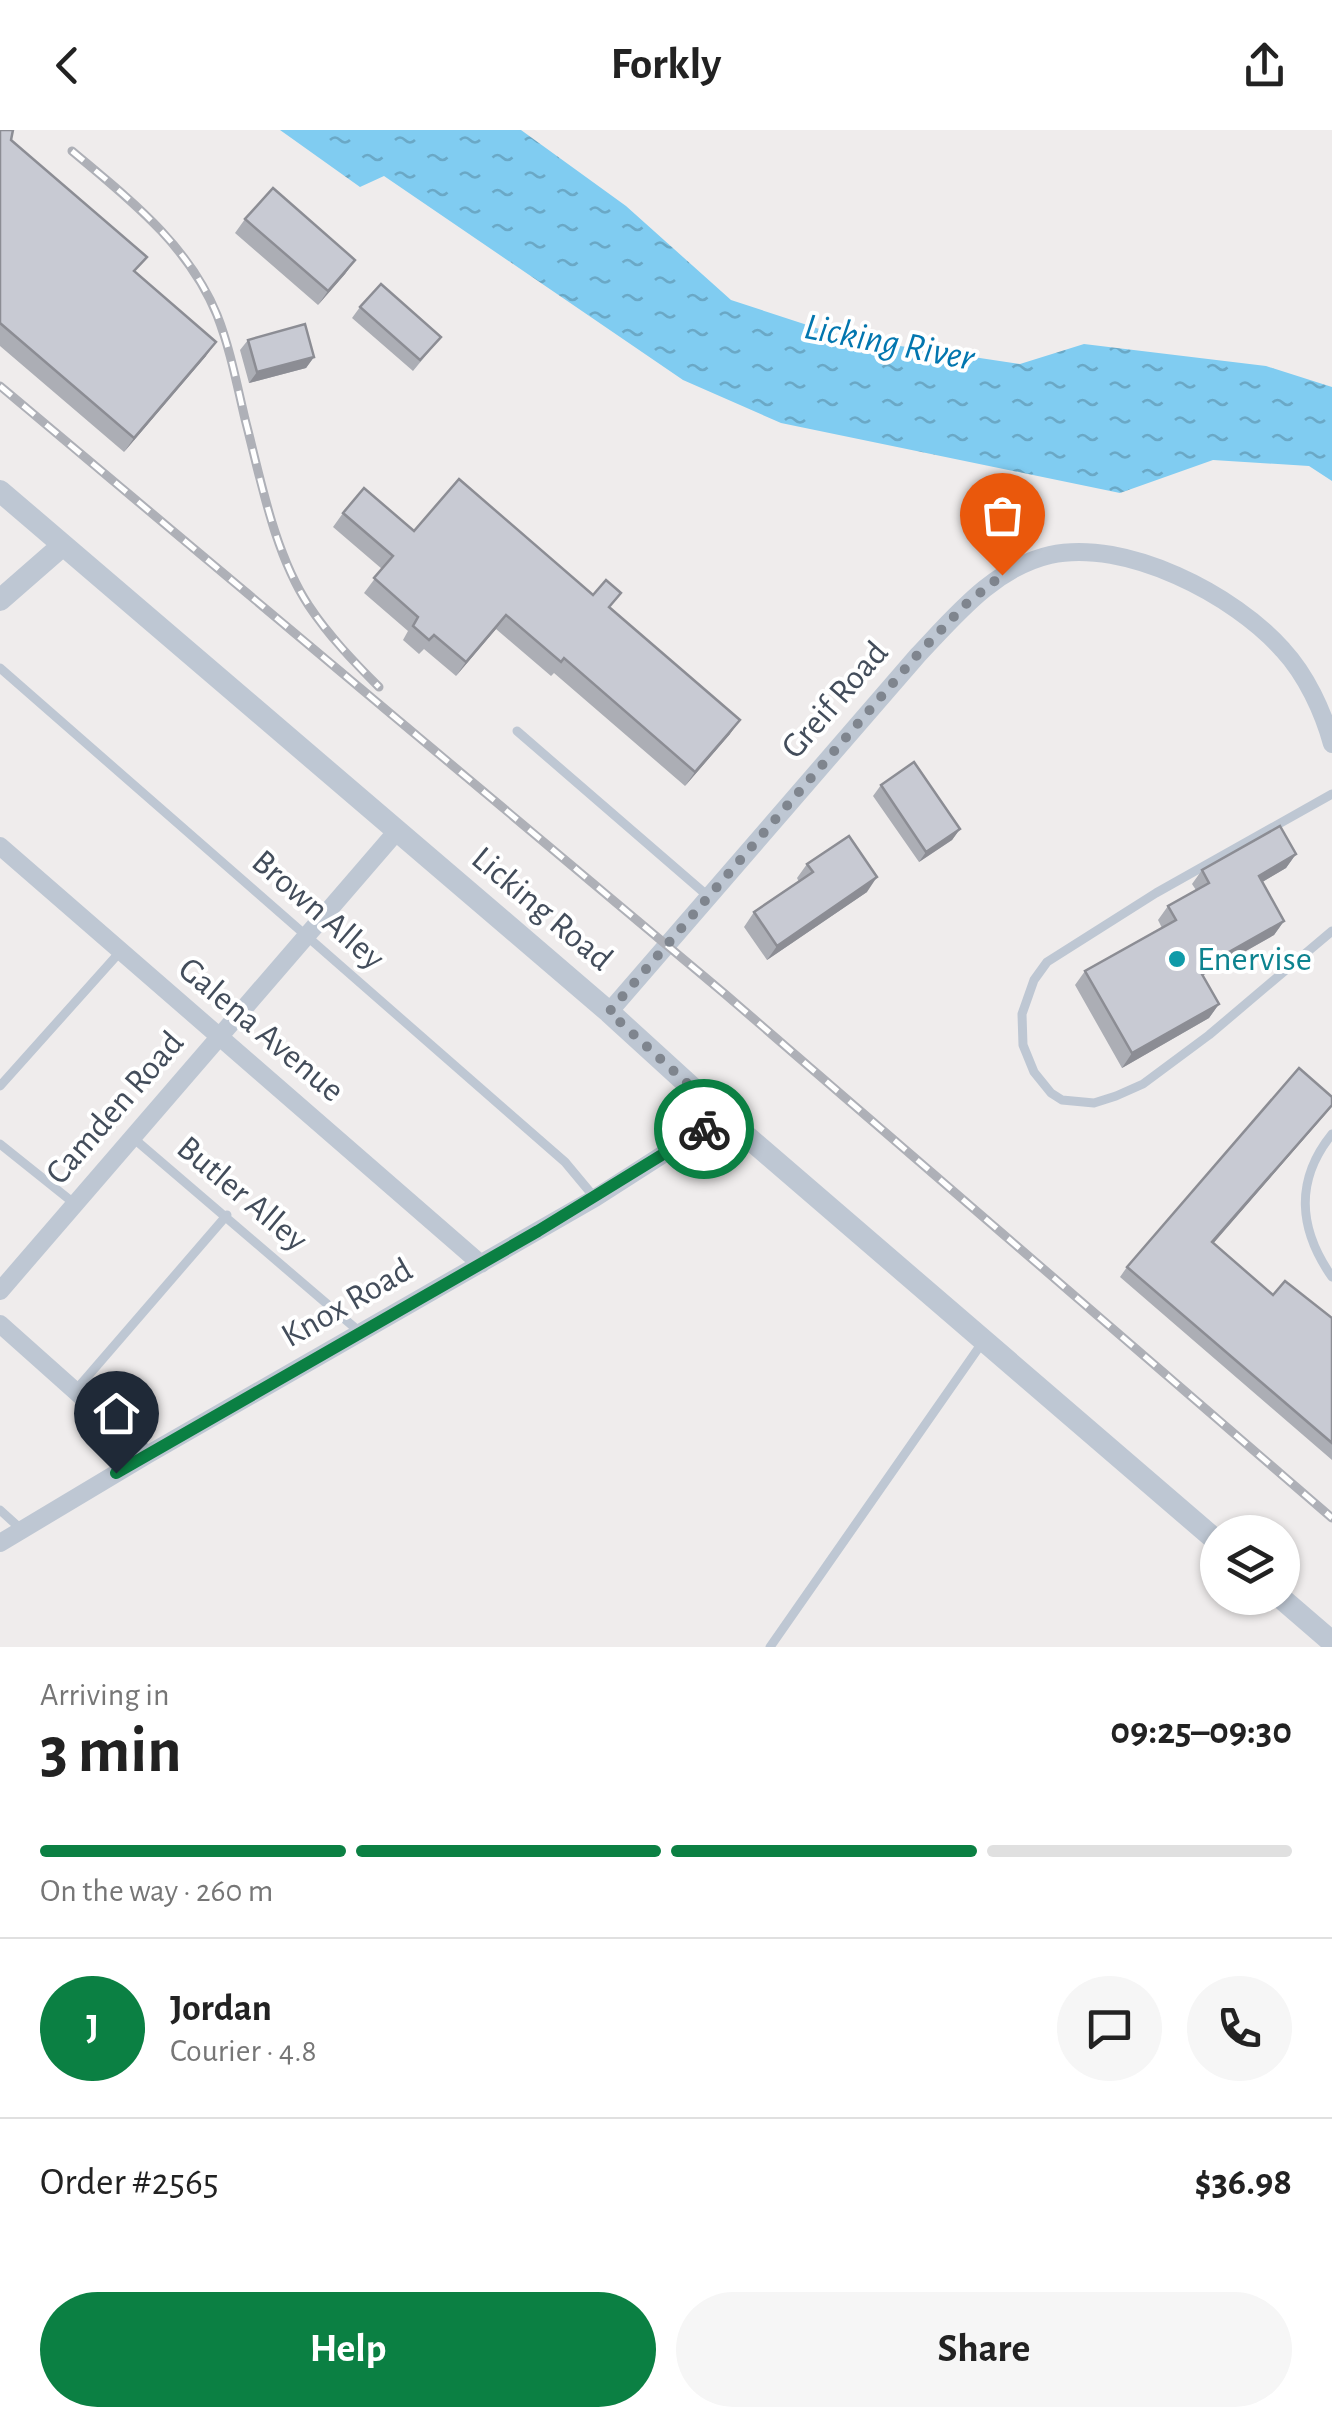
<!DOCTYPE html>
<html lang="en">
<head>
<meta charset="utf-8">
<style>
	:root { --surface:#fff; --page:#f6f6f6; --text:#222; --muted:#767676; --line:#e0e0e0; --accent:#0b8043 }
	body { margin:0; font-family:"Alegreya Sans",sans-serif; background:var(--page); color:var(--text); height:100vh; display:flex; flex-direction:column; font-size:38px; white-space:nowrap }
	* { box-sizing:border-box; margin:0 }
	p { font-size:32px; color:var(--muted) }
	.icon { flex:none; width:55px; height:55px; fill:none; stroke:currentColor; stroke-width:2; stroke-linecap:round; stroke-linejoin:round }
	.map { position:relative; height:1517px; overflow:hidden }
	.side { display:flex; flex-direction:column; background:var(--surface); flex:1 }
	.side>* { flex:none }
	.controls { position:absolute; left:1200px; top:1385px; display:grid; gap:20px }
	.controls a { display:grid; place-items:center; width:100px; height:100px; border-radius:50%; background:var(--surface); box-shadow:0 2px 8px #0004; font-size:50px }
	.pin { position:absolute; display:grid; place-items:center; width:85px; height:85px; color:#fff; margin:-102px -42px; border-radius:50% 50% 50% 0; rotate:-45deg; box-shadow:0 0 10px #0007 }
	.pin .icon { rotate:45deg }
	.courier { position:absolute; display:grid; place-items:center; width:100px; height:100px; margin:-50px; border:8px solid #0b8043; border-radius:50%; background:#fff; color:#222; box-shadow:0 2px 12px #0007 }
	.overview em { font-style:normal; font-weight:700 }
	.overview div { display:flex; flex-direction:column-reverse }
	.overview { display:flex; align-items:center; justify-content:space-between; height:170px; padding:0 40px }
	h1 { font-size:65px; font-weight:700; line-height:75px }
	.bar { display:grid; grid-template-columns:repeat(4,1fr); gap:15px 10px; align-content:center; height:120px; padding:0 40px }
	.bar i { height:12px; border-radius:8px; background:var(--line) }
	.bar .active { background:var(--accent) }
	.bar p { grid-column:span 4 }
	.line { display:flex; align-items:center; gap:25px; padding:0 40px; border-top:2px solid var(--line) }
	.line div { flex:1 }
	.round { display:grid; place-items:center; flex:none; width:105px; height:105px; border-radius:52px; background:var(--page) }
	.cta { display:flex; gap:20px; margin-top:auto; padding:20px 40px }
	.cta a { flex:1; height:115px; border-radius:60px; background:var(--accent); color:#fff; font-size:40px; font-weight:700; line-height:115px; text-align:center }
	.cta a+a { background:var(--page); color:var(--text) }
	header { display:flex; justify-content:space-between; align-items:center; height:130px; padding:0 40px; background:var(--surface); font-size:45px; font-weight:700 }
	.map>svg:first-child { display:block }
</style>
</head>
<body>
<header><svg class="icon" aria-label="back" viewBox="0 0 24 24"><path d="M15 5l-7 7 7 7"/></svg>Forkly<svg class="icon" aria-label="share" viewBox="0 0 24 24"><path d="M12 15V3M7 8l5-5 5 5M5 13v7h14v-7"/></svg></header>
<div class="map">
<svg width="1332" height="1517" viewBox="0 0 1332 1517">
	<defs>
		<pattern id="water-ripples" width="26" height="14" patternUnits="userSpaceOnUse" patternTransform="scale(2.5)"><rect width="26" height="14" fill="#80ccf1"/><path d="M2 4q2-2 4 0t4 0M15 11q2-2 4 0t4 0" fill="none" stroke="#6aa8c6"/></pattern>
	</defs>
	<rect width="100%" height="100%" fill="#efecec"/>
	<path fill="url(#water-ripples)" d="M280,0H521L626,76L731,170L847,208L1020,234L1084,214L1266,236L1332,257V351L1309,336L1213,330L1120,363L781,293L683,250L384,46L360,57Z"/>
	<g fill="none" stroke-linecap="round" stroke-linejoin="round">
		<path stroke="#bec7d3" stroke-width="9" d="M0,538L565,1032L595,1068
			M517,601L709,767
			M1332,664L1156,763L1047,832L1034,850L1022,884L1023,915L1034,942L1051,963L1062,970L1094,973L1116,966L1143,954L1209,905L1332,801
			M0,956L119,823
			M1332,1004C1294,1051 1299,1100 1332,1147
			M132,1007L361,1203
			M0,1014L75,1074
			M75,1261L227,1085
			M0,1380L21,1399
			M770,1517L982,1213"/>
		<path stroke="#bec7d3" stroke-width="18" d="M0,716L481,1134
			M609,882L918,525C956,485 994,438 1050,425C1125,408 1235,465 1283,520C1306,545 1323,581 1332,614
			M0,1161L397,701
			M0,1194L147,1325
			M0,1413L147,1325L595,1068L723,986"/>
		<path stroke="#bec7d3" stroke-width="22" d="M0,361L609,882L723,986L1218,1412
			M0,470L63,415
			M1281,1468L1332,1512"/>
		<defs>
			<path id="rail" d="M72,21C129,69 188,114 217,185C230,218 237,255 245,289C261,350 274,423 309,476C329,506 354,532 379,557
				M0,256L725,864L1332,1388"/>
		</defs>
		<use href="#rail" stroke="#aeb0b7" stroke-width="9"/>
		<use href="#rail" stroke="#fff" stroke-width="5" stroke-dasharray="15" stroke-linecap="butt"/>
	</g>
	<path fill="#acaeb5" d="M0,0L135,143L206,226L124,322L0,216Z
		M245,89L355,130L345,144L318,175L235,103Z
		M360,177L441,207L413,241L352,188Z
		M248,210L314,227L306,238L249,253L240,220Z
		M343,383L414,401L593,465L611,478L730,604L685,656L554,543L551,546L496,499L456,546L424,519L419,524L403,510L408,501L364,463L382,439L333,397Z
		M881,655L960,699L952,710L919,732L873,666Z
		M1296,724L1286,738L1262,752L1284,791L1274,805L1202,846L1219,874L1209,888L1122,938L1075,855L1085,841L1162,798L1158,790L1168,776L1196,760L1192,754L1202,740Z
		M807,734L867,762L767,830L744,797L754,782L799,752L797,748Z
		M1328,981L1213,1113L1273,1165L1332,1188V1330L1120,1147L1127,1137Z"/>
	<path fill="#8c8d94" d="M355,130L345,144L318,175L328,161Z
		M216,212L206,226L124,322L134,308Z
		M314,227L306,238L249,253L257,242Z
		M506,485L496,499L456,546L466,532Z
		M740,590L730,604L685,656L695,642Z
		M960,699L952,710L919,732L926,722Z
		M1296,724L1286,738L1249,760L1259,746Z
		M877,747L867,762L767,830L777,816Z
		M1284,791L1274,805L1189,853L1199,839Z
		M1219,874L1209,888L1122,938L1132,923Z
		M1332,976L1328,981L1205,1123L1212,1112Z"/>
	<path fill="#c8cad3" stroke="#8c8d94" stroke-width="2.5" d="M0,0H13L11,10L147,127L134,141L216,212L134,308L0,193Z
		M273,58L355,130L328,161L245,89Z
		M381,154L441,207L420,230L360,177Z
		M305,194L314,227L257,242L248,210Z
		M459,349L593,465L606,450L621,463L609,477L740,590L695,642L564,528L561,532L506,485L466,532L434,505L429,510L413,496L418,487L374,448L393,426L343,383L364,358L414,401Z
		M914,632L960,699L926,722L881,655Z
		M1280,696L1296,724L1259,746L1284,791L1199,839L1219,874L1132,923L1085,841L1176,790L1168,776L1209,753L1202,740Z
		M849,706L877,747L777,816L754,782L813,742L807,734Z
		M1299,938L1332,967V975L1212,1112L1273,1165L1285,1151L1332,1188V1313L1127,1137Z"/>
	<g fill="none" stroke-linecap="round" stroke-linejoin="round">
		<path stroke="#7f858e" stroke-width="10" stroke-dasharray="0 18" d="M704,999L723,986L609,882L918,524L965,475L1002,445"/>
		<path stroke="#0b8043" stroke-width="12" d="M116,1343L538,1101L704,999"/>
	</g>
	<circle fill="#0f9aa8" stroke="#fff" stroke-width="4" cx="1177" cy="829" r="10"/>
	<g text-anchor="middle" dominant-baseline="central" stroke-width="8" stroke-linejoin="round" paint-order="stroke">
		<g font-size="35" fill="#434d5b" stroke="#fff">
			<text transform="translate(835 570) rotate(-49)">Greif Road</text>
			<text transform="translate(542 779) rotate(40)">Licking Road</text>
			<text transform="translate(318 780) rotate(41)">Brown Alley</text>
			<text transform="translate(261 900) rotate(40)">Galena Avenue</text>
			<text transform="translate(115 978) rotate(-49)">Camden Road</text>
			<text transform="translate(242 1064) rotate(40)">Butler Alley</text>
			<text transform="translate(347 1173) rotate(-30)">Knox Road</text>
		</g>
		<g font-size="35" fill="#0d838f" stroke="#fff" text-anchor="start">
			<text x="1197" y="829">Enervise</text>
		</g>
		<g font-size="38" font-style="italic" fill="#0276af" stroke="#fff">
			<text transform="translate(889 213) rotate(11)">Licking River</text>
		</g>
	</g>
</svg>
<div class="controls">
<a><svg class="icon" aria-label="layers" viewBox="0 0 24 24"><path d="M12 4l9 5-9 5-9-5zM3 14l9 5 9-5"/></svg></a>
</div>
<div class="pin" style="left:1002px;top:445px;background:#ea580c"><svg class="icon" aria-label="bag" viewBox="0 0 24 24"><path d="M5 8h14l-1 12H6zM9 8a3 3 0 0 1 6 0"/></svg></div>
<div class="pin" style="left:116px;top:1343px;background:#1f2937"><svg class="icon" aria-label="home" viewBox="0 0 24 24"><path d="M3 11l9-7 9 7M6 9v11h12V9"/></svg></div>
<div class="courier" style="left:704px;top:999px"><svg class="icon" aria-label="bike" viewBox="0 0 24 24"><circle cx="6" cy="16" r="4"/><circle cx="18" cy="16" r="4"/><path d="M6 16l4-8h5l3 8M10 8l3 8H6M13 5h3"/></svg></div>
</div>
<section class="side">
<div class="overview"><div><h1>3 min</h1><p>Arriving in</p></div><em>09:25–09:30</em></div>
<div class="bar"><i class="active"></i><i class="active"></i><i class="active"></i><i></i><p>On the way · 260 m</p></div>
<div class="line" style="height:180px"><b class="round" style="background:var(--accent);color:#fff">J</b><div><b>Jordan</b><p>Courier · 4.8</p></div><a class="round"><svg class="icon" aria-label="chat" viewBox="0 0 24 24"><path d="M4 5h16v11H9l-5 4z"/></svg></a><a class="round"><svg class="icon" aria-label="phone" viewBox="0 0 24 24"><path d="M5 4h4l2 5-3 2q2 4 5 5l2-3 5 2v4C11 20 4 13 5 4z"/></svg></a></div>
<div class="line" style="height:130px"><div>Order #2565</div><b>$36.98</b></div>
<div class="cta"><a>Help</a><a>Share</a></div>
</section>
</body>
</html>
